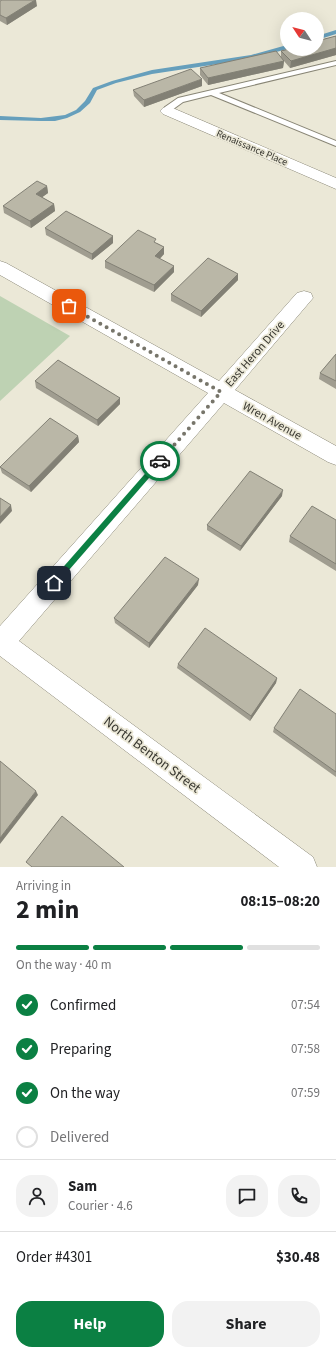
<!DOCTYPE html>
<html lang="en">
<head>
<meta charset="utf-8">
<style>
	:root { --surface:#fff; --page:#f2f2f2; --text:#202124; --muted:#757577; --line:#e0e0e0; --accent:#0b8043 }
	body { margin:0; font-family:"Source Sans 3",sans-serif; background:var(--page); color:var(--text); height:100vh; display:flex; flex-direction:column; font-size:15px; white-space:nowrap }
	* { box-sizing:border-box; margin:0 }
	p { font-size:13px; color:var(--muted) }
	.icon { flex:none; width:22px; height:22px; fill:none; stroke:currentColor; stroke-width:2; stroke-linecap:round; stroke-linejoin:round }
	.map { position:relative; height:867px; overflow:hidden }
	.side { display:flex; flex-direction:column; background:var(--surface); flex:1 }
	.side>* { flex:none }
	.needle { width:26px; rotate:306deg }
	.controls { position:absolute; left:280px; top:12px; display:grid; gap:8px }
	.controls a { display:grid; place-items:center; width:44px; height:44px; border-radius:50%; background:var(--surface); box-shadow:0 4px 16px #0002; font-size:20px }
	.pin { position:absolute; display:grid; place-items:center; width:34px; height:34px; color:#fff; margin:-17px; border-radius:8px; box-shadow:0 2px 6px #0006 }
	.courier { position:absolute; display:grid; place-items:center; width:40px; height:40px; margin:-20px; border:3px solid #0b8043; border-radius:50%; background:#fff; color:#222; box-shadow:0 1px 5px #0007 }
	.headline em { font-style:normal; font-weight:700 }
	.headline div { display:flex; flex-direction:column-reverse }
	.headline { display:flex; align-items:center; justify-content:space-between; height:68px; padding:0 16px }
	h1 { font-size:26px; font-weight:700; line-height:30px }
	.bar { display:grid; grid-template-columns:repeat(4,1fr); gap:6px 4px; align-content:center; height:48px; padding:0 16px }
	.bar i { height:5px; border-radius:3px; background:var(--line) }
	.bar .current { background:var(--accent) }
	.bar p { grid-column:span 4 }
	.line { display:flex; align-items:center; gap:10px; padding:0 16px; border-top:1px solid var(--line) }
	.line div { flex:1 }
	.round { display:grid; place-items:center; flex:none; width:42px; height:42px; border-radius:16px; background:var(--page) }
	ol { padding:0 16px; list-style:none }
	li { display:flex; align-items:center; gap:12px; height:44px }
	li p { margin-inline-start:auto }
	li .icon { padding:4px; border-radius:50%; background:var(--accent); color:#fff; stroke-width:4 }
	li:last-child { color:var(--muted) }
	li i { width:22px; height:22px; border:2px solid var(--line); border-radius:50% }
	.button { display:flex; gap:8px; margin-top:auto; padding:8px 16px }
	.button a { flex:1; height:46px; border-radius:16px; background:var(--accent); color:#fff; font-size:16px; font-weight:700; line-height:46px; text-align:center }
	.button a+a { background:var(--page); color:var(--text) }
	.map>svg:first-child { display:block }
</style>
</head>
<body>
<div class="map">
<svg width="336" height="867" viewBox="0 0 336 867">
	<rect width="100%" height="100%" fill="#ebe8d7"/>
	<path fill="#bed2b3" d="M0,296L70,336L0,401Z"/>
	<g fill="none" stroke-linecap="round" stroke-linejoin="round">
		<path fill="#669fbc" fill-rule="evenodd" d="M336,30V34L317,40V36Z
			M287,45V49L251,59L152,74L116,83L97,90L90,103L80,112L67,118L55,121H41L0,120V116L41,118L65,115L76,110L85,101L93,88L112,81L152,70L251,55Z"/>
		<defs>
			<path id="lane" d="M336,61V65L219,93L336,141V146L211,95L183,102L172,110L171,113H165L164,111L165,107L178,98Z"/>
			<path id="street" d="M168,106L336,178V189L163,114L160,111L163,108Z
				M0,261L6,263L219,381L297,293L304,291L311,293L313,298L235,390L336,446V465L328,462L224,403L19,641L313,857L317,867H279L0,656V626L208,393L0,275Z"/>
		</defs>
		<use href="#lane" stroke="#898676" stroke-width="2"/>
		<use href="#street" stroke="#898676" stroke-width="1"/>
		<use href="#lane" fill="#fff" fill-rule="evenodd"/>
		<use href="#street" fill="#fff" fill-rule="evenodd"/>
	</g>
	<path fill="#a09d90" d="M0,1L37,6L7,25L0,21Z
		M336,36V55L290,68L284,61L283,68L208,85L200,75V68L281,57V51Z
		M202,86L144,107L134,96L133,90Z
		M47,186L48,193L42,197L54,204L55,211L31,228L4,213L3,206Z
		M45,228L113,236V243L92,260L46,235Z
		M157,243L164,247V254L160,259L174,272L154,292L105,268V261Z
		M238,274V280L201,317L171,301V294Z
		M336,354V389L319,379L320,373Z
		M35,381L120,398V404L98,426L36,388Z
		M78,436L79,442L31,492L2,473L0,467Z
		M282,496L240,551L207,530V525Z
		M336,520V571L289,542L290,536Z
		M198,585L149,648L115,623L114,618Z
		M178,664L277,678L276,683L250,721L177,668Z
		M336,714V777L273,732L274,728Z"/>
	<path fill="#828075" d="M35,0H36L37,6L7,25L6,18Z
		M336,48V55L290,68L291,61Z
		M284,61L283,68L208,85V78Z
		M202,79V86L144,107V100Z
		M47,186L48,193L37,201L36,194Z
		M54,204L55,211L31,228L30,221Z
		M113,236V243L92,260V254Z
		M164,247V254L155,263V256Z
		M174,266V272L154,292V285Z
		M238,274V280L201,317V311Z
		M120,398V404L98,426L97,420Z
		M78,436L79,442L31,492L29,486Z
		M283,490L282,496L240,551L241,546Z
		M11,505L12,511L0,524V517Z
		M199,579L198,585L149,648V643Z
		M277,678L276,683L250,721L251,716Z
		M36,791L38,795L0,844V838Z"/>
	<path fill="#bab7a7" stroke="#828075" d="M2,0H35L6,18L0,15V1Z
		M336,36V48L291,61L281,51L289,49H317V41Z
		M276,51L284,61L208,78L200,68Z
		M191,69L202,79L144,100L133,90Z
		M37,181L47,186L36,194L54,204L30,221L3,206Z
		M66,211L113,236L92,254L45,228Z
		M138,230L156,239L154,242L164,247L155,256L174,266L154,285L105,261Z
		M208,258L238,274L201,311L171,294Z
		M336,354V381L320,373Z
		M58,360L120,398L97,420L35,381Z
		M50,418L78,436L29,486L0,467Z
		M250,471L283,490L241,546L207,525Z
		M0,498L11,505L0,517Z
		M312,506L336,520V564L290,536Z
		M165,557L199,579L149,643L114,618Z
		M205,628L277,678L251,716L178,664Z
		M300,689L336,714V772L274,728Z
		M0,761L36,791L0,838Z
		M62,816L124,867H32L26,862Z"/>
	<path fill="#0b8043" d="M158,459H162V463L56,585H51V581Z"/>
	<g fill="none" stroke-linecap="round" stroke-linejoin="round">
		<path stroke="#77756a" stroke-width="4" stroke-dasharray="0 7.2" d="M69,306L221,392L160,461"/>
	</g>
	<g text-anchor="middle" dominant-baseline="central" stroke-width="3.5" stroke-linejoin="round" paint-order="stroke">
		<g font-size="10" fill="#383730" stroke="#ebe8d7">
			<text transform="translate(252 148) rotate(23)">Renaissance Place</text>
		</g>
		<g font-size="12" fill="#383730" stroke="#ebe8d7">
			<text transform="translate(255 354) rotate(-49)">East Heron Drive</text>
			<text transform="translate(272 421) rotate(29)">Wren Avenue</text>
		</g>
		<g font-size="14" fill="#383730" stroke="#ebe8d7">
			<text transform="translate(152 755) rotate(37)">North Benton Street</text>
		</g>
	</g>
</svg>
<div class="controls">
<a><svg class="needle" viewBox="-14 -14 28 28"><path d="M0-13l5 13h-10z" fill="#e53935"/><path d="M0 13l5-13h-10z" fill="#757577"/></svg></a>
</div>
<div class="pin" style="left:69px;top:306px;background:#ea580c"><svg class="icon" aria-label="bag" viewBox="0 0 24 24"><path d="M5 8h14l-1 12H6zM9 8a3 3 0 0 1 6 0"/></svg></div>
<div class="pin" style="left:54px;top:583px;background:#1f2937"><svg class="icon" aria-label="home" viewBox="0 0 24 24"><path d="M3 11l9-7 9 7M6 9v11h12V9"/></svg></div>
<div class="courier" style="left:160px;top:461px"><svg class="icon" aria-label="car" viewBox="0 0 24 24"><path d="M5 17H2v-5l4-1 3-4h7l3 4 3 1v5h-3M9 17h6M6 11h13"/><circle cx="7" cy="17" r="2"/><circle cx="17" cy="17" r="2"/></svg></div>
</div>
<section class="side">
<div class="headline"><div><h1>2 min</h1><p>Arriving in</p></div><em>08:15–08:20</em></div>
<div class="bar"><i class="current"></i><i class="current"></i><i class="current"></i><i></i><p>On the way · 40 m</p></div>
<ol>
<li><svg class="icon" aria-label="check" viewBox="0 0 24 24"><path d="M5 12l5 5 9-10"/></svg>Confirmed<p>07:54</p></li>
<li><svg class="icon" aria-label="check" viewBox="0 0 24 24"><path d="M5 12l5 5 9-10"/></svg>Preparing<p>07:58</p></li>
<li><svg class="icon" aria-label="check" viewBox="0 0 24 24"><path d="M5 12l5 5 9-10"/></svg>On the way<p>07:59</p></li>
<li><i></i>Delivered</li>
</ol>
<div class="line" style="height:72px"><a class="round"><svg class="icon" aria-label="person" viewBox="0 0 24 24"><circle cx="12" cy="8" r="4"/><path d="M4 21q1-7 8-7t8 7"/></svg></a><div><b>Sam</b><p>Courier · 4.6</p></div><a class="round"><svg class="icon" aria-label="chat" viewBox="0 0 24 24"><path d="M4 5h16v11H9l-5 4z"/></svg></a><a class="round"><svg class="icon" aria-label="phone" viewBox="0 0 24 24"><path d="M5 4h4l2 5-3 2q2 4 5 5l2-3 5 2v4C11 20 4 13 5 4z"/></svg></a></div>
<div class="line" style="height:52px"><div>Order #4301</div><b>$30.48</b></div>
<div class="button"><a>Help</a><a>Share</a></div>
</section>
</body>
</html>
